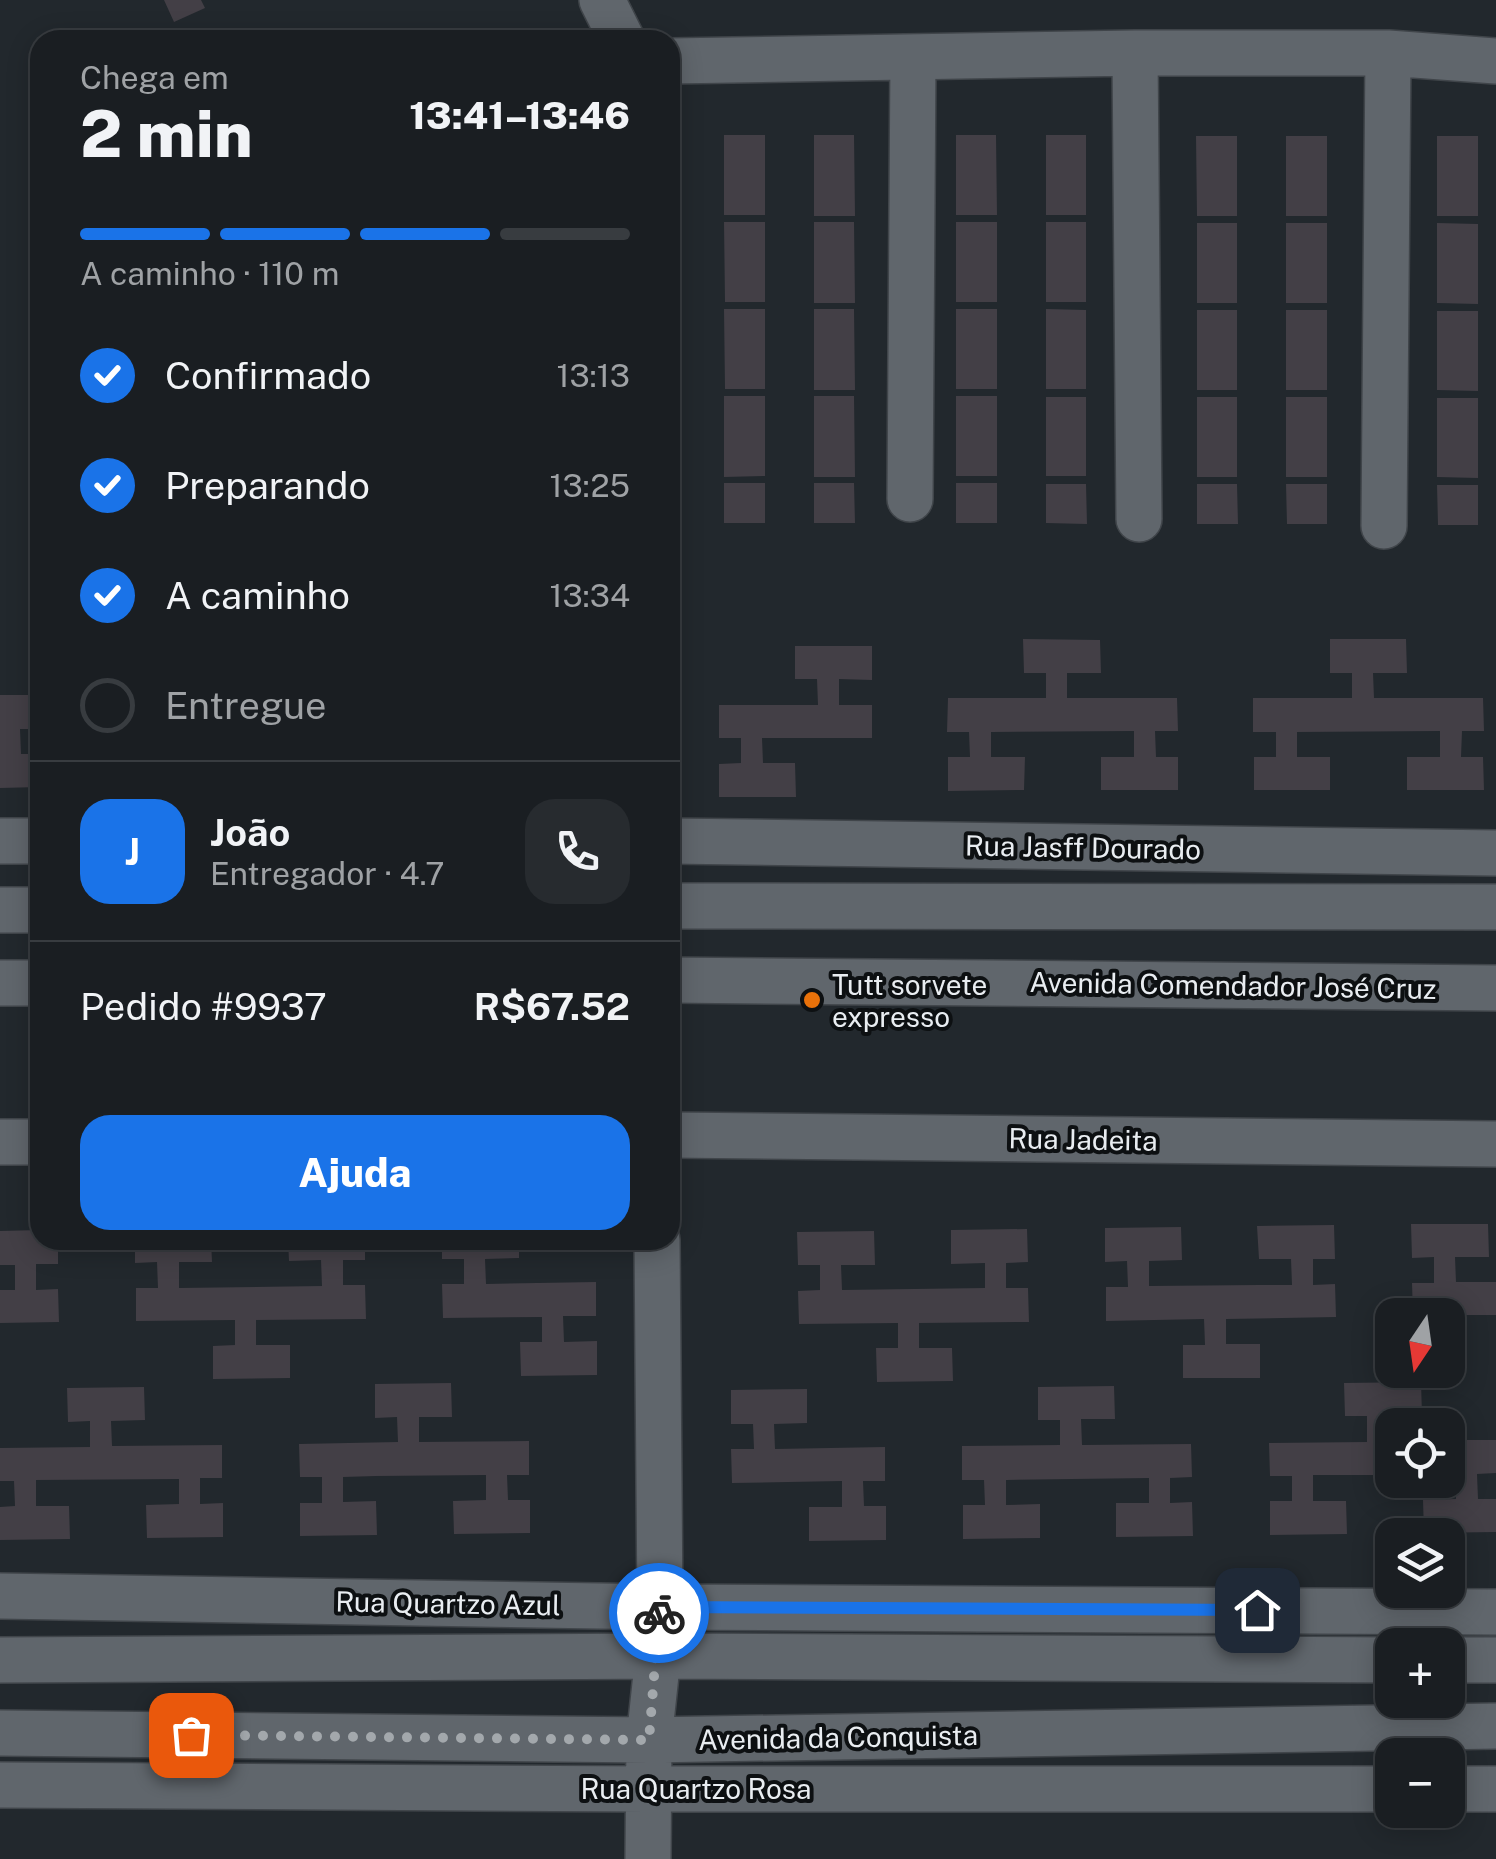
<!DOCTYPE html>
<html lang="pt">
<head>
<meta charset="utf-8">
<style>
	:root { --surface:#1a1e22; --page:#272b2f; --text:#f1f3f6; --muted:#9fa2a5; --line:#383c40; --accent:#1a73e8 }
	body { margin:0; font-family:"Public Sans",sans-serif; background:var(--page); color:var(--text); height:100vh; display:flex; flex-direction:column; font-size:38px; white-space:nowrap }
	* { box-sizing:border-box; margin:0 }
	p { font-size:32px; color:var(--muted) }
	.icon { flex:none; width:55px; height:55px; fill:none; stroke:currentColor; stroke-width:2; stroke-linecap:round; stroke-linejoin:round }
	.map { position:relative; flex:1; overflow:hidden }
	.sheet { position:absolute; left:30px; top:30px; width:650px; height:1220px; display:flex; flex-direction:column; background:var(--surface); border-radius:30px; box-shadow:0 5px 25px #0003,0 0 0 2px var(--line) }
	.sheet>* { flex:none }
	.needle { width:65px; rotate:193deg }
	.fabs { position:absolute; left:1375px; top:1298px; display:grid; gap:20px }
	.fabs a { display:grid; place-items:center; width:90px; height:90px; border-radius:20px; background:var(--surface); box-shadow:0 5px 25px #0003,0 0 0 2px var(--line); font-size:50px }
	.pin { position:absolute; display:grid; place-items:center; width:85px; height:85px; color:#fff; margin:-42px; border-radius:20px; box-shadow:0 5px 15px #0006 }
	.courier { position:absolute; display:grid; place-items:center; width:100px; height:100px; margin:-50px; border:8px solid #1a73e8; border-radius:50%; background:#fff; color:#222; box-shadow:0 2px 12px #0007 }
	.head em { font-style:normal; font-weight:800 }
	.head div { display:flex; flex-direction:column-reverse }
	.head { display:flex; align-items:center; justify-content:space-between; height:170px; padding:0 50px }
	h1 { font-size:65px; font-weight:800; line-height:75px }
	.bar { display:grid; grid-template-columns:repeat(4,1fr); gap:15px 10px; align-content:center; height:120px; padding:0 50px }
	.bar i { height:12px; border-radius:8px; background:var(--line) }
	.bar .on { background:var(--accent) }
	.bar p { grid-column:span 4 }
	.line { display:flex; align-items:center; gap:25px; padding:0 50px; border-top:2px solid var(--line) }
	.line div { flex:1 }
	.round { display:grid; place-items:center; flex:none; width:105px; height:105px; border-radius:30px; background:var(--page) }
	ol { padding:0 50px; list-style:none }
	li { display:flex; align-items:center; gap:30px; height:110px }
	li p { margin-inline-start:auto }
	li .icon { padding:10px; border-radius:50%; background:var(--accent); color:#fff; stroke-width:4 }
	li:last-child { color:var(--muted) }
	li i { width:55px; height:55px; border:5px solid var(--line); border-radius:50% }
	.primary-button { display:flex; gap:20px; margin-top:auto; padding:20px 50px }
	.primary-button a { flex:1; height:115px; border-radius:30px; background:var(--accent); color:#fff; font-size:40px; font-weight:800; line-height:115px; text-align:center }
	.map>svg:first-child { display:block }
</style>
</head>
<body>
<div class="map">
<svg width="1496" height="1859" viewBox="0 0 1496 1859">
	<rect width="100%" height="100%" fill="#22282d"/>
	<path fill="#433f46" d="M164,0H201L205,8L174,22Z
		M724,135H765V215H724Z
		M814,135H854L855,216H814Z
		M956,135H996L997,215H956Z
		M1046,135H1086V215H1046Z
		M1196,136H1237V216H1197Z
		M1286,136H1327V216H1286Z
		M1437,136H1478V216H1437Z
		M724,222H765V302H725Z
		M814,222H854L855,303H814Z
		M956,222H997V302H956Z
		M1046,222H1086V302H1046Z
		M1197,223H1237V303H1197Z
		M1286,223H1327V303H1286Z
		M1437,223L1478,224V304L1437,303Z
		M724,309H765V389H725Z
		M814,309H854L855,390H814Z
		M956,309H997V389H956Z
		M1046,309L1086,310V389H1046Z
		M1197,310H1237V390H1197Z
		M1286,310H1327V390H1286Z
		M1437,311H1478V391L1437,390Z
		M724,396H765V476L724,477Z
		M814,396H854L855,477H814Z
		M956,396H997V476H956Z
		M1046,397H1086V476H1046Z
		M1197,397H1237V477H1197Z
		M1286,397H1327V477H1286Z
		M1437,398H1478V478L1437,477Z
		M724,483H765V523H724Z
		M814,483H854L855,523H814Z
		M956,483H997V523H956Z
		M1046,484H1086L1087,524L1046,523Z
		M1197,484H1237L1238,524H1197Z
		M1286,484H1327V524H1287Z
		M1437,485H1478V525H1438Z
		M1023,639L1100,640L1101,673H1067V698H1177L1178,731H1155L1156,757H1178V790H1101V757H1134V731L991,732V757H1025L1024,790L948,791V757H970L969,732H947L948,698H1046V673H1024Z
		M1330,639H1406L1407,673H1373L1374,698H1483L1484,731H1462L1461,757H1483L1484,790H1407V757H1440V731L1297,732V757H1330V790H1254V757H1276V732H1253V698H1352V673H1330Z
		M795,646H872V680L839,679V705H872V738H762L763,763H795L796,797H719V764L741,763V738H719V705H818L817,679H795Z
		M0,695H40V729H20L21,754H40V787L0,788Z
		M1411,1224H1488L1489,1257H1455L1456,1282H1496V1315H1413L1412,1283H1434V1257L1412,1258Z
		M1334,1225L1335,1259H1313V1285L1335,1284L1336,1317L1226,1319V1344H1260V1378H1183V1345H1205L1204,1319L1106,1321V1287H1128L1127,1261L1105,1262V1228L1181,1227L1182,1260L1149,1261V1286L1259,1285H1292L1291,1259H1259L1257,1226Z
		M1027,1229L1028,1262L1006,1263V1288H1028L1029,1322L919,1323V1348H952L953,1381L877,1382L876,1348H898V1323L799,1324L798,1291L820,1290V1265H798L797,1232L874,1231L875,1265H841L842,1290L985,1288V1263L951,1264V1230Z
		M40,1230V1240H58V1264H36V1290L58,1289L59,1322L0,1323V1290H15V1265H0V1231Z
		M135,1240H211L212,1262H179V1288L322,1286L321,1260L289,1261L288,1240H365V1260H343V1285H365L366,1319L256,1320V1345H290V1378L213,1379V1346L235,1345V1320L136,1321V1288H158L157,1262L135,1263Z
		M442,1240H519V1258L485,1259L486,1284L596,1282V1316H563L564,1342L597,1341V1375L521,1376L520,1342H542V1317L443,1318L442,1284H464V1259H442Z
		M1421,1382L1422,1415L1388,1416L1389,1441H1392V1475H1313V1501H1346L1347,1534L1270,1535V1501H1292V1476H1270L1269,1443L1367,1442V1416H1345L1344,1383Z
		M451,1383L452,1417H419V1442L529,1441V1475H507L508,1500H530V1533L454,1534L453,1501L486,1500V1475L376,1476L343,1477V1502L376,1501L377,1535L300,1536V1503H322V1477H300L299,1444L398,1442L397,1417L375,1418V1384Z
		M1114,1386L1115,1419H1081L1082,1445L1191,1444L1192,1477L1170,1478V1503L1192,1502L1193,1536L1116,1537V1503H1149V1478L1006,1480V1505L1040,1504V1538L963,1539V1505H985L984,1480H962V1446L1060,1445V1420H1038V1387Z
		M144,1387L145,1420L111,1421L112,1446L222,1445V1478H200V1504L223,1503V1537L147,1538L146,1505L179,1504V1479L36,1480V1506H69L70,1539L0,1540V1507L15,1506L14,1481H0V1448L90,1447V1421L68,1422L67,1388Z
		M807,1389V1423L774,1424L775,1449L885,1447V1481H863L864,1506H886V1540L809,1541V1507H842V1481L732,1483L731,1449H754L753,1424H731V1390Z
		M1448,1440H1496V1473L1477,1474L1478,1499H1496V1532L1424,1533L1423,1500L1456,1499V1474H1448Z"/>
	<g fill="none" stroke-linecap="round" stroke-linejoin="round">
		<defs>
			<path id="minor" d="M602,0L622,40
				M1135,53L1139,519
				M670,61L1135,53H1388L1496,61
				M910,499L913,57
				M1384,526L1388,53
				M0,841H40
				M670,841L1496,853
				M670,906L1496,907
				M0,910H40
				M670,980L1496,988
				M0,983H40
				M670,1135L1496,1144
				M0,1142H40
				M0,1596L660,1607L1496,1612
				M0,1660L658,1656L1392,1660
				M1448,1660H1496
				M0,1733L649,1740L1496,1726
				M0,1785L647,1789H1392
				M1448,1789H1496
				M648,1859L649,1740L658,1656L660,1607L657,1240"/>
		</defs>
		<use href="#minor" stroke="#40454a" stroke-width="48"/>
		<use href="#minor" stroke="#60666c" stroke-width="45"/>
	</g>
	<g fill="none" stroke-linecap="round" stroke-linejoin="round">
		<path stroke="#a3a8ac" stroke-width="10" stroke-dasharray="0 18" d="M191,1735L649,1740L659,1613"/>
		<path stroke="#1a73e8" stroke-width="12" d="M659,1613L660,1607L1257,1610"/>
	</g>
	<circle fill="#e8710a" stroke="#0d1012" stroke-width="4" cx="812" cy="1000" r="10"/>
	<g text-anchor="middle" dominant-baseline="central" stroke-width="8" stroke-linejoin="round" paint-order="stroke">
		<g font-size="28" fill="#e9edf1" stroke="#0d1012">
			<text transform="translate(1083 847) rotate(1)">Rua Jasff Dourado</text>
			<text transform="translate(1233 985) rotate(1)">Avenida Comendador José Cruz</text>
			<text transform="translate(1083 1139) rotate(1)">Rua Jadeita</text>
			<text transform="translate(448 1603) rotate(1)">Rua Quartzo Azul</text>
			<text transform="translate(838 1737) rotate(-1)">Avenida da Conquista</text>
			<text x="696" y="1788">Rua Quartzo Rosa</text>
		</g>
		<g font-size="28" fill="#e9edf1" stroke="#0d1012" text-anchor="start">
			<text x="832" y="984">Tutt sorvete<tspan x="832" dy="32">expresso</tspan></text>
		</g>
	</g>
</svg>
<div class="fabs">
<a><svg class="needle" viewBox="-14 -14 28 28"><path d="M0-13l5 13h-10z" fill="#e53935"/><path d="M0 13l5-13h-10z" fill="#9fa2a5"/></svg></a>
<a><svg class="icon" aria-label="locate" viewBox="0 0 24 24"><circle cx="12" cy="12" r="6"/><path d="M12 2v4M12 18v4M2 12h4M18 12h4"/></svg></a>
<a><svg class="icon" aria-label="layers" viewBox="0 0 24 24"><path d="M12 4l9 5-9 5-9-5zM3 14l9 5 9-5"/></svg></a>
<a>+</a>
<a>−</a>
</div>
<div class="pin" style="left:191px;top:1735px;background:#ea580c"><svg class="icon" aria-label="bag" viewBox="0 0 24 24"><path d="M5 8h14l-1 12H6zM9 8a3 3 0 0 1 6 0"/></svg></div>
<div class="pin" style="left:1257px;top:1610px;background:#1f2937"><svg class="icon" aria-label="home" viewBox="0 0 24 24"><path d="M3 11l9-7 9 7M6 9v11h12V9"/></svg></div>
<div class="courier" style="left:659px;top:1613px"><svg class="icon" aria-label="bike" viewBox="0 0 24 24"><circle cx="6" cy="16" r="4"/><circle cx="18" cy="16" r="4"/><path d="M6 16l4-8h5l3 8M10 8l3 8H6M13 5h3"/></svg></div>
<section class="sheet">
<div class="head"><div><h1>2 min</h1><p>Chega em</p></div><em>13:41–13:46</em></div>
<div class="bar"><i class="on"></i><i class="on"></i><i class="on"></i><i></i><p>A caminho · 110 m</p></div>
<ol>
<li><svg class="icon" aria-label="check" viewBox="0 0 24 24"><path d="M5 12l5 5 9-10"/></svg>Confirmado<p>13:13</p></li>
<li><svg class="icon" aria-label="check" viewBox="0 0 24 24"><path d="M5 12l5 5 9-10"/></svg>Preparando<p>13:25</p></li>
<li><svg class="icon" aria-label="check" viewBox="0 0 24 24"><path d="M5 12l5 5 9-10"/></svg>A caminho<p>13:34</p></li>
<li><i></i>Entregue</li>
</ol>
<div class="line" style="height:180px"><b class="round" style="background:var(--accent);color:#fff">J</b><div><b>João</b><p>Entregador · 4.7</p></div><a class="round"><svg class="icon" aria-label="phone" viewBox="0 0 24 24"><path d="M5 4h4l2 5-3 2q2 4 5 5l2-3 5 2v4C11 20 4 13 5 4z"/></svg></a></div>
<div class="line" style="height:130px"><div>Pedido #9937</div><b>R$67.52</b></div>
<div class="primary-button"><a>Ajuda</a></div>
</section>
</div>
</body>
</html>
